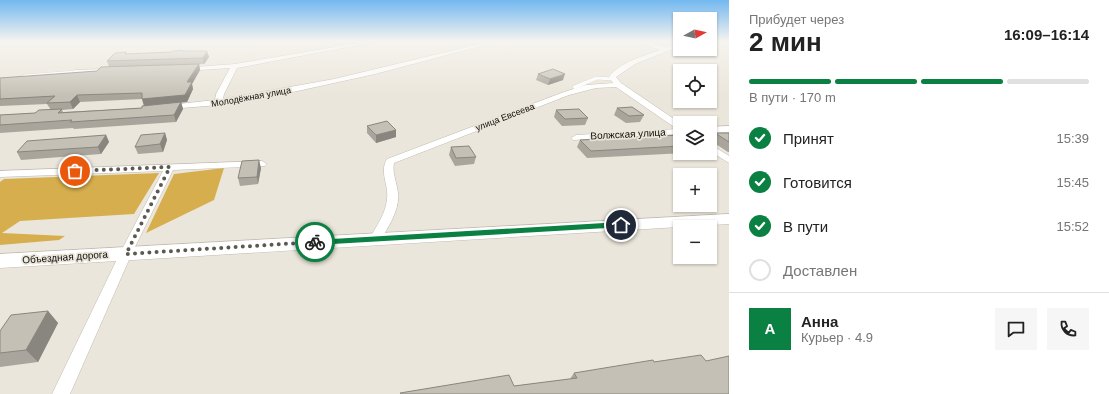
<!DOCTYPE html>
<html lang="ru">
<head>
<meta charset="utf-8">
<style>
	:root { --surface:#fff; --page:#f6f6f6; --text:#222; --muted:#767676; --line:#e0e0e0; --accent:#0b8043 }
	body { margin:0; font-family:Helvetica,sans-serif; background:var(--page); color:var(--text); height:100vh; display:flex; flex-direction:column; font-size:15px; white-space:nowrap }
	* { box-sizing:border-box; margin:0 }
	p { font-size:13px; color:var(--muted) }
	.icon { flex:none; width:22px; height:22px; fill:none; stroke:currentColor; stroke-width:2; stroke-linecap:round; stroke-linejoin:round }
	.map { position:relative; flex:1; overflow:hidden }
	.details { display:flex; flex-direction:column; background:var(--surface); width:380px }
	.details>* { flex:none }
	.needle { width:26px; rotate:82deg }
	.controls { position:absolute; left:673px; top:12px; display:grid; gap:8px }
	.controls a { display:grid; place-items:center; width:44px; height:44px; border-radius:0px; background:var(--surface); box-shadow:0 1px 3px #0004; font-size:20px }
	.pin { position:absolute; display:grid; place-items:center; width:34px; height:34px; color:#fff; margin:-17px; border:2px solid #fff; border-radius:50%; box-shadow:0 1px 4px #0007 }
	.courier { position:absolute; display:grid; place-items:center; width:40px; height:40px; margin:-20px; border:3px solid #0b8043; border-radius:50%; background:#fff; color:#222; box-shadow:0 1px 5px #0007 }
	.headline em { font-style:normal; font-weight:800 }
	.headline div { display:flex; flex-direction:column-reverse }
	.headline { display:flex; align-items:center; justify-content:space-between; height:68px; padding:0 20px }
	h1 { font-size:26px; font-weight:800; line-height:30px }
	.bar { display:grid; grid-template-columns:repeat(4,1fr); gap:6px 4px; align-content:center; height:48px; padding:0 20px }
	.bar i { height:5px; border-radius:3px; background:var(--line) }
	.bar .active { background:var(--accent) }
	.bar p { grid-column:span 4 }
	.line { display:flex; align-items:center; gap:10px; padding:0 20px; border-top:1px solid var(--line) }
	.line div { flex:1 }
	.round { display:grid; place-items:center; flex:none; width:42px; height:42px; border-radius:0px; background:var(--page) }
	ol { padding:0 20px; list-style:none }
	li { display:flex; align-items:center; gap:12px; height:44px }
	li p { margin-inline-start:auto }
	li .icon { padding:4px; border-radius:50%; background:var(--accent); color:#fff; stroke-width:4 }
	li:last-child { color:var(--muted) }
	li i { width:22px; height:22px; border:2px solid var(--line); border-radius:50% }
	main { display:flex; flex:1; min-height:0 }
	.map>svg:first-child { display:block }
</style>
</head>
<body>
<main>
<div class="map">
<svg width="729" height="394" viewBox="0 0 729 394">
	<rect width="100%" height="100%" fill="#ebe6db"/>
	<path fill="#d6ae4d" d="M224,168L214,200L146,233L174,174Z
		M159,173L134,214L20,221L2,233L65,236L59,240L0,245V182L4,179Z"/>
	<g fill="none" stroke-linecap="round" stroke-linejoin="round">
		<defs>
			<path id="service-far1" d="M24,76L75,72
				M582,84L597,78L613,79"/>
			<path id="service" d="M575,87L585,83"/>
			<path id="minor" d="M370,41H380L237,68L224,94L223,99L334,79L492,41H500L375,74L293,92L219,105L169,109L165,107L169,105L215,100L216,94L230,68L184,71L182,70V68L235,64Z
				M638,41H645L666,47L680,42V46L635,64L616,77L621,83L680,123V134L573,140L571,138L576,135L677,129L616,87L596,88L569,95L394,163C392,173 397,183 398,193C400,210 388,228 379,242L375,243L371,242L369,239C376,227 386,213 387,199C389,185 379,172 387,159L564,92L586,85L613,83L609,77C620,62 643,56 660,50Z
				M107,69L109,70V72L75,74L72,72L75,70Z
				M729,126V132L710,133V127Z
				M710,144L729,156V163L710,151Z
				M262,161L267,164L265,166L173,170L132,253L70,394H52L120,253L163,171L0,177V171Z"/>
			<path id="secondary" d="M729,214V224L0,268V254Z"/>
		</defs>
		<use href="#service-far1" stroke="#c0bbb1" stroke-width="3.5"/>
		<use href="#service" stroke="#c0bbb1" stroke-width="4.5"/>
		<use href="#minor" stroke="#c0bbb1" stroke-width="1"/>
		<use href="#secondary" stroke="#c0bbb1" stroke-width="1"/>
		<use href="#service-far1" stroke="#fff" stroke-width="3"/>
		<use href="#service" stroke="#fff" stroke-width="4"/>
		<use href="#minor" fill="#fff" fill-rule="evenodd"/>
		<use href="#secondary" fill="#fff" fill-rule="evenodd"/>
	</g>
	<path fill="#a9a59c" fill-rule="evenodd" d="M182,50L183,51H207L209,57L204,64L109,67L107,61L126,52L127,54L172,52Z
		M199,64L200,70L192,84L193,89L187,102L169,103L181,102L183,109L176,122L74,129L73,128L0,133V115L35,113L51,110L47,104L0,106V78ZM142,99L144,105L142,108L63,112L62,110L73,109L80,102Z
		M538,74L563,80L548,85L536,80Z
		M617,108L644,115L640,122L626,123L614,115Z
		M556,110L588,118L585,125L562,126L554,117Z
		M367,126L396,130V137L376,143L367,133Z
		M165,133L167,140L163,152L138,154L135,147Z
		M715,133H729V152H728L711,141Z
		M106,135L109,142L101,154L21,160L17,152Z
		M680,135V153H685L587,158L577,147L580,140Z
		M451,147L476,157L474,164L455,166L449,155Z
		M261,168L258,184L240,186L238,178Z
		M48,311L58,323L38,362L0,367V331Z
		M654,362L729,394H400V393L514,386L570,379L574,373Z"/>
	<path fill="#89867f" d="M207,51L209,57L204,64L203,58Z
		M199,64L200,70L192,84L193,89L187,102L144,106L142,99L187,82Z
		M565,74L563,80L548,85L550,79Z
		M77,95L80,102L73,109L70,102Z
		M181,102L183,109L176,122L174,115Z
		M396,130V137L376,143V135Z
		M165,133L167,140L163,152L160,144Z
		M106,135L109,142L101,154L98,147Z
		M259,160L261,168L258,184L257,177Z
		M48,311L58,323L38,362L26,350Z"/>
	<path fill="#c4c0b5" stroke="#89867f" d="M182,50V51H207L203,58L107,61L115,53L126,52L125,54L172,52L173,51Z
		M199,64L187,82H192L185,95L142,99V93L77,95L70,102L47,103L55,96L0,99V78L97,71L101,67Z
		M553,69L565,74L550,79L538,74Z
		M181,102L174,115L70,122L72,120L0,125V115L35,113L39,110L62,109L58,113L142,108V106Z
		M632,107L644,115L629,116L617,108Z
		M579,109L588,118L565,119L556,110Z
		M387,121L396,130L376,135L367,126Z
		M165,133L160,144L135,147L141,135Z
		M715,133H729V142Z
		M106,135L98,147L17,152L27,141Z
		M680,135V146L591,151L580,140Z
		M469,146L476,157L456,158L451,147Z
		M259,160L257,177L238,178L242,161Z
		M48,311L26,350L0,353V331L11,315Z
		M701,355L706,361L729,356V394H401L400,393L509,375L514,386L577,378L574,373L653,360L654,362Z"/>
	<linearGradient id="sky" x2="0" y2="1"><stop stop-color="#72b8f0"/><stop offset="0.43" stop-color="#f6f4ef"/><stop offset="1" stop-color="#f6f4ef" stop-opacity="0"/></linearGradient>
	<rect width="729" height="96" fill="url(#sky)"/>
	<path fill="#0b8043" d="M621,222L624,223V227L315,245L312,242L315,240Z"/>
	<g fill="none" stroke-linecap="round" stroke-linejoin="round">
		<path stroke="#5b5952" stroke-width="4" stroke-dasharray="0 7.2" d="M75,171L170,167L126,254L315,242"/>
	</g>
	<g text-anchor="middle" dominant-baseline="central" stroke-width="3.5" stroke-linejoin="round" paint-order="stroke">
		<g font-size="9" fill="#0e0d09" stroke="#ebe6db">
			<text transform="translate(251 97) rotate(-10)">Молодёжная улица</text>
			<text transform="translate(505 117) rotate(-21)">улица Евсеева</text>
		</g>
		<g font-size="10" fill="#0e0d09" stroke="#ebe6db">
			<text transform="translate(628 134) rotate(-3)">Волжская улица</text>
			<text transform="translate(65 257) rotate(-4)">Объездная дорога</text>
		</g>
	</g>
</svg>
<div class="controls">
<a><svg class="needle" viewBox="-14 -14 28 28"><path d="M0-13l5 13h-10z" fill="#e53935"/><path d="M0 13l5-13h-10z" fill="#767676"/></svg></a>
<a><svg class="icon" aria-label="locate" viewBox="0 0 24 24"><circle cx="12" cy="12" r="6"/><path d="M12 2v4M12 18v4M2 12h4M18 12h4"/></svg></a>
<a><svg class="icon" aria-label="layers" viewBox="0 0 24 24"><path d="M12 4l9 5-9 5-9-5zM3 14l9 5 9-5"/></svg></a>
<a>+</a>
<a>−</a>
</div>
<div class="pin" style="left:75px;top:171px;background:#ea580c"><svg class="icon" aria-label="bag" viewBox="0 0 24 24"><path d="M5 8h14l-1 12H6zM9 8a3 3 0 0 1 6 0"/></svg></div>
<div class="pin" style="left:621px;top:225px;background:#1f2937"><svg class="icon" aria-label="home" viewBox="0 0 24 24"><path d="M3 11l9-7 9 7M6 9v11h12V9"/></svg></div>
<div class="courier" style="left:315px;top:242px"><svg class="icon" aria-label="bike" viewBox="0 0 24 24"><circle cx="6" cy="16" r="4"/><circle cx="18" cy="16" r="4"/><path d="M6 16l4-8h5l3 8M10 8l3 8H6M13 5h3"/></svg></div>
</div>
<section class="details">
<div class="headline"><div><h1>2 мин</h1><p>Прибудет через</p></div><em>16:09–16:14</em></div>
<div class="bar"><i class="active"></i><i class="active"></i><i class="active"></i><i></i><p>В пути · 170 m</p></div>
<ol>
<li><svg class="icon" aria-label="check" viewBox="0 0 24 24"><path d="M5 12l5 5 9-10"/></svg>Принят<p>15:39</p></li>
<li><svg class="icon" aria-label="check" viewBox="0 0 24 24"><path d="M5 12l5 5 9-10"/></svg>Готовится<p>15:45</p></li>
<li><svg class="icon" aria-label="check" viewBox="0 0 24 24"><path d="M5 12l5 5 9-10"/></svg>В пути<p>15:52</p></li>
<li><i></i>Доставлен</li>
</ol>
<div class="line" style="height:72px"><b class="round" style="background:var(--accent);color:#fff">А</b><div><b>Анна</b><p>Курьер · 4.9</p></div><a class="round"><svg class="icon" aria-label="chat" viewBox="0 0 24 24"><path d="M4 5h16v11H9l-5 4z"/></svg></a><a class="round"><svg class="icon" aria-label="phone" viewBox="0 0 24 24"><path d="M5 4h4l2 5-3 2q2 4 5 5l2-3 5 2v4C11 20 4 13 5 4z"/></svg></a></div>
</section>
</main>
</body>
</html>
